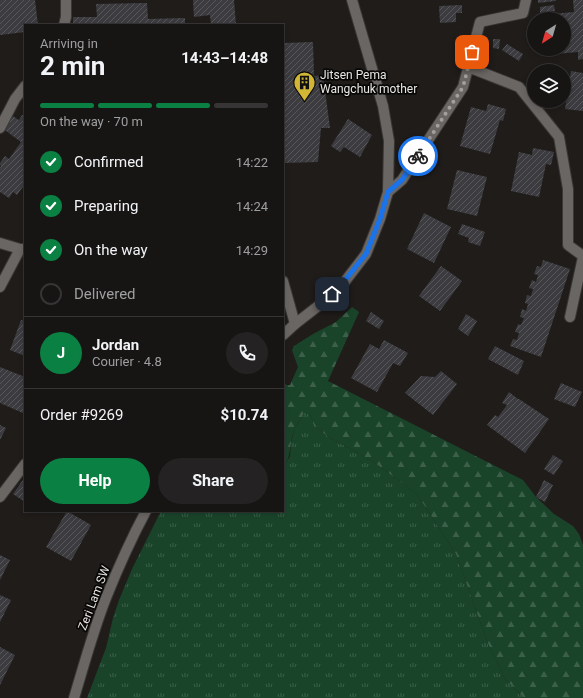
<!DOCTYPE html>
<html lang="en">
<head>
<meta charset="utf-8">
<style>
	:root { --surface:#171514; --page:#242222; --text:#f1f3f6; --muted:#9e9fa0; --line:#363434; --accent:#0b8043 }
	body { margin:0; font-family:Roboto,sans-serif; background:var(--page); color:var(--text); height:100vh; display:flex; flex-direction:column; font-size:15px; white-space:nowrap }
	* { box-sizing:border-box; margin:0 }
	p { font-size:13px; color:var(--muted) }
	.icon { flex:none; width:22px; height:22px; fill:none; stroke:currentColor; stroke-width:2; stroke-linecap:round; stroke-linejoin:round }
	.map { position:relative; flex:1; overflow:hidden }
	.drawer { position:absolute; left:24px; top:24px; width:260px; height:488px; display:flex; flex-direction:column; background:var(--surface); border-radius:0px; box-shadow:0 2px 6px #0003,0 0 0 1px var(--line) }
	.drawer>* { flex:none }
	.needle { width:26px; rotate:217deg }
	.fabs { position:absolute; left:527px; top:12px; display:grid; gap:8px }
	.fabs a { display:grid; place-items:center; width:44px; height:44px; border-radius:50%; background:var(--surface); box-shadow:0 2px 6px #0003,0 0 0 1px var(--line); font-size:20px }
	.pin { position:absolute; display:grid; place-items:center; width:34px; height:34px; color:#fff; margin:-17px; border-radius:8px; box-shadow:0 2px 6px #0006 }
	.courier { position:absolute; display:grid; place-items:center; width:40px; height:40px; margin:-20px; border:3px solid #1a73e8; border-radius:50%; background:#fff; color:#222; box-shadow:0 1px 5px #0007 }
	.headline em { font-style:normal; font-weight:700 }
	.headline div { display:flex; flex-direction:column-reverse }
	.headline { display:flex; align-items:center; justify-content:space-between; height:68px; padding:0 16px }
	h1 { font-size:26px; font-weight:700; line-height:30px }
	.bar { display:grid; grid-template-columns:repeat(4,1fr); gap:6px 4px; align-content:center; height:48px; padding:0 16px }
	.bar i { height:5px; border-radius:3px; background:var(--line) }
	.bar .current { background:var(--accent) }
	.bar p { grid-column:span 4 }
	.line { display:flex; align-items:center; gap:10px; padding:0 16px; border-top:1px solid var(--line) }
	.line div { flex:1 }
	.round { display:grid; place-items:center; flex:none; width:42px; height:42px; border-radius:21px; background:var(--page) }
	ol { padding:0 16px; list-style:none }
	li { display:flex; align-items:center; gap:12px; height:44px }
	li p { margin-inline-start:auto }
	li .icon { padding:4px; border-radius:50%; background:var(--accent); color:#fff; stroke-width:4 }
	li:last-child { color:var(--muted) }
	li i { width:22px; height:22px; border:2px solid var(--line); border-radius:50% }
	.button { display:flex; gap:8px; margin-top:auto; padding:8px 16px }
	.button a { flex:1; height:46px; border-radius:24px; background:var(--accent); color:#fff; font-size:16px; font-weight:700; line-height:46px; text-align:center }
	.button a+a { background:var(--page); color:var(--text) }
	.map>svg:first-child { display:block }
</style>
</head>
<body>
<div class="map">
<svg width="583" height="698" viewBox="0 0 583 698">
	<defs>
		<pattern id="grass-tufts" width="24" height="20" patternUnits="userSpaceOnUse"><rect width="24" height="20" fill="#1a442a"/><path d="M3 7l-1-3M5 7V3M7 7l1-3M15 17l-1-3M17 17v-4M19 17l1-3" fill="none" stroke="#3b5f49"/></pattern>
		<pattern id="forest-firs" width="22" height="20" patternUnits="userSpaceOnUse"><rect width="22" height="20" fill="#1a442a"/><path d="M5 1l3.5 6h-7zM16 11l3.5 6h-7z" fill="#3b5f49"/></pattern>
		<pattern id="building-hatch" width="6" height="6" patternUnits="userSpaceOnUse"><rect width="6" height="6" fill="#3c3c40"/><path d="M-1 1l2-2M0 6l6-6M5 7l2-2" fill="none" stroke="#58585b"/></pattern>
	</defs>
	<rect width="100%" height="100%" fill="#1f1c1a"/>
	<path fill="url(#grass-tufts)" d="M304,413H308L311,416L314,426L330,438L355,451L375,463L417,494L456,554L487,641L505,679L524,698H87L106,648L113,618L119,600L132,569L161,511H283V469L290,456L291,443L294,430Z"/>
	<path fill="url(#forest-firs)" d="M352,307L359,312L328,381L523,480L536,497L554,514L573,526L579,534L583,545V698H524L505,679L487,641L456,554L417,494L375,463L355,451L330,438L314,426L311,416L308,413H304C301,418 297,424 294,430C289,443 292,457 283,469V383L287,385H290L298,367L293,353L292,350L294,346L313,334L336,322Z"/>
	<path fill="url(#building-hatch)" d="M0,0H35L38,25H25V32L0,35Z
		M193,0H234L236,25H211L210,15L194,17Z
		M538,0H556V1L538,3Z
		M573,0H583V59L578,60V52L544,55L543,49H564V19H541L540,15L574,12Z
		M147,3L148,19L185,18V25H73V17H97L96,4Z
		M462,5V13H456V22L440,23L439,6Z
		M554,5L555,11L540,13V7Z
		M493,39H500L499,49L493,48Z
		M313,42L314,76L323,75L330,128H321L318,162L283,163V43Z
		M507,44L523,54L519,61L502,50Z
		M571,71L583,73V111L565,109Z
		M488,104L506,109L503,121L500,120L490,154L460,146L471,107L486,111Z
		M11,115L19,120L22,115L25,116V184L17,195L13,192L9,198L0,192V168L1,166L0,165V163L5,156L9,159L21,142L2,128Z
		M348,119L372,135L360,157L344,147L340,152L331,146Z
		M533,148L554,152L551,165L546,164L539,197L511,191L519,152L532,155Z
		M457,170L487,177L477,216L447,209Z
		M424,213L451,227L434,263L407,249Z
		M462,224L485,232L480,246L468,242L469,238L458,234Z
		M543,260L570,269L541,357L510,346L513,339L517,340L519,333L515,332L518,324L521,325L524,318L520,317L522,309L526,311L528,304L525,303L527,295L531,296L533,289L529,288L532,280L536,282L538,275L534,274L537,266L541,267Z
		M441,266L462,281L440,311L419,296Z
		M371,312L384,321L379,329L366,321Z
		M466,314L477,321L468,336L458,329Z
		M21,320L25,321V356L10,350Z
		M384,340L408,353L400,366L393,363L377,392L351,378L370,344L379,349Z
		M495,346L524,361L518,375L488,359Z
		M0,367L25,377V414L0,403Z
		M441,371L457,384L433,415L405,393L421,376L435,377Z
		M561,383L582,392L575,407L554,399Z
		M509,392L518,399H519L549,419L525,453L487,425L495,415L498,417L507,405L502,403Z
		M0,425L6,428L0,440Z
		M553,455L563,461L554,475L544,469Z
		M25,477V502L13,494Z
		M544,480L553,485L545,502L536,497Z
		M67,511L91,525L71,561L46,547Z
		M0,555L10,560L0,580Z
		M0,595L11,600L0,622Z
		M0,647L15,655L0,685Z"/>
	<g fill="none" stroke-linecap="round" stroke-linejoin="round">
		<defs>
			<path id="minor" d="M64,25L66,17V0
				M468,67L519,87L559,137L568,189V245L583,256
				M0,128L15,99L25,86
				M388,192L402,180L463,87L480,22L523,13L526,0
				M0,243L20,249H25
				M283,281L295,324
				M0,287L20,249
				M570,317L583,257
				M0,497L25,464"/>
			<path id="tertiary" d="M283,335L295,324L322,303L343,284L366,254L380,219L388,192L389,141L383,106L352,0
				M74,698C84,665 93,631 106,598C118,568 131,539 146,511"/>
		</defs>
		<use href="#minor" stroke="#3a3836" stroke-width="12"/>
		<use href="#tertiary" stroke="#3a3836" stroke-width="12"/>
		<use href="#minor" stroke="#6a6664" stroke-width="10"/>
		<use href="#tertiary" stroke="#6a6664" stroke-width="10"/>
	</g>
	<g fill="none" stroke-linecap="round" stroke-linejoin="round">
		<path stroke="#a29f9d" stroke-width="4" stroke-dasharray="0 7.2" d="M418,156L463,87L472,52"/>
		<path stroke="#1a73e8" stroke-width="5" d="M332,294L342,284L366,254L380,219L388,192L402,180L418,156"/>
	</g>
	<defs>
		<symbol id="building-pin" viewBox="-11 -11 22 30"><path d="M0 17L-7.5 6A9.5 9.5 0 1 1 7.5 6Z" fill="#d2b635" stroke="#080706"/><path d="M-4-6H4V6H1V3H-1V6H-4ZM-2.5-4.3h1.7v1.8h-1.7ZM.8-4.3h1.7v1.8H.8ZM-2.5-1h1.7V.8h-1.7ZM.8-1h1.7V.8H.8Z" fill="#111"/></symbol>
	</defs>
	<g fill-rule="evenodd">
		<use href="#building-pin" x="292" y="70" width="25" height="34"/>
	</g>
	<g text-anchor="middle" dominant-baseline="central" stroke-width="3.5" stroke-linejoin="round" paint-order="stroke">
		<g font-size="12" fill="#e8e6e4" stroke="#080706" text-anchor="start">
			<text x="320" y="75">Jitsen Pema<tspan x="320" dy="14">Wangchuk mother</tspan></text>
		</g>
		<g font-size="12" fill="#e8e6e4" stroke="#080706">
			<text transform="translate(94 598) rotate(-69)">Zeri Lam SW</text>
		</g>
	</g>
</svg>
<div class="fabs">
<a><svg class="needle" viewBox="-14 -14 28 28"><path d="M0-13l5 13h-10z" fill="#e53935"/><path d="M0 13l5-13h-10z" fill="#9e9fa0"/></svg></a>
<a><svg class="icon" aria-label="layers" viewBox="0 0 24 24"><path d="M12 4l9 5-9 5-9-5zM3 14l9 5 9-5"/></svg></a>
</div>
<div class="pin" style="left:472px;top:52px;background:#ea580c"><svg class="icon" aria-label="bag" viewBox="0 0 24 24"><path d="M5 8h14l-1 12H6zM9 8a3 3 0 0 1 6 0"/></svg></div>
<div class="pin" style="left:332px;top:294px;background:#1f2937"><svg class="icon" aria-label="home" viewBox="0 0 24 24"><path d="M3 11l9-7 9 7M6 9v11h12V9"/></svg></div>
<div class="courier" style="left:418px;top:156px"><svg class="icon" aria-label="bike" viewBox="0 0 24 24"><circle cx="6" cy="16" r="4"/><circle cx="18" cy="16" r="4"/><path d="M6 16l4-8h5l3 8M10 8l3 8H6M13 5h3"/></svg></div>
<section class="drawer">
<div class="headline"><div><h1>2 min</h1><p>Arriving in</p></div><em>14:43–14:48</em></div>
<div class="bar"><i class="current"></i><i class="current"></i><i class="current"></i><i></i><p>On the way · 70 m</p></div>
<ol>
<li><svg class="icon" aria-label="check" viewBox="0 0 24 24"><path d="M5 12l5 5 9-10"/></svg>Confirmed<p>14:22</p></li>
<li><svg class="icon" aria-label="check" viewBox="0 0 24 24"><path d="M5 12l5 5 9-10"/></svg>Preparing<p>14:24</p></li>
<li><svg class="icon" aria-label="check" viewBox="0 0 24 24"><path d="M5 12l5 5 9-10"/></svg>On the way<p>14:29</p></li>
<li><i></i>Delivered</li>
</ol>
<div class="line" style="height:72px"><b class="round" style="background:var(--accent);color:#fff">J</b><div><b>Jordan</b><p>Courier · 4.8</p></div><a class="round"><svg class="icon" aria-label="phone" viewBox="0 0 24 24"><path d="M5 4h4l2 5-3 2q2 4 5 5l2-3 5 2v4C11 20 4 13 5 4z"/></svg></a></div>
<div class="line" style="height:52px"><div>Order #9269</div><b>$10.74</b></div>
<div class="button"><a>Help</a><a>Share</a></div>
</section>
</div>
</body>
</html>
